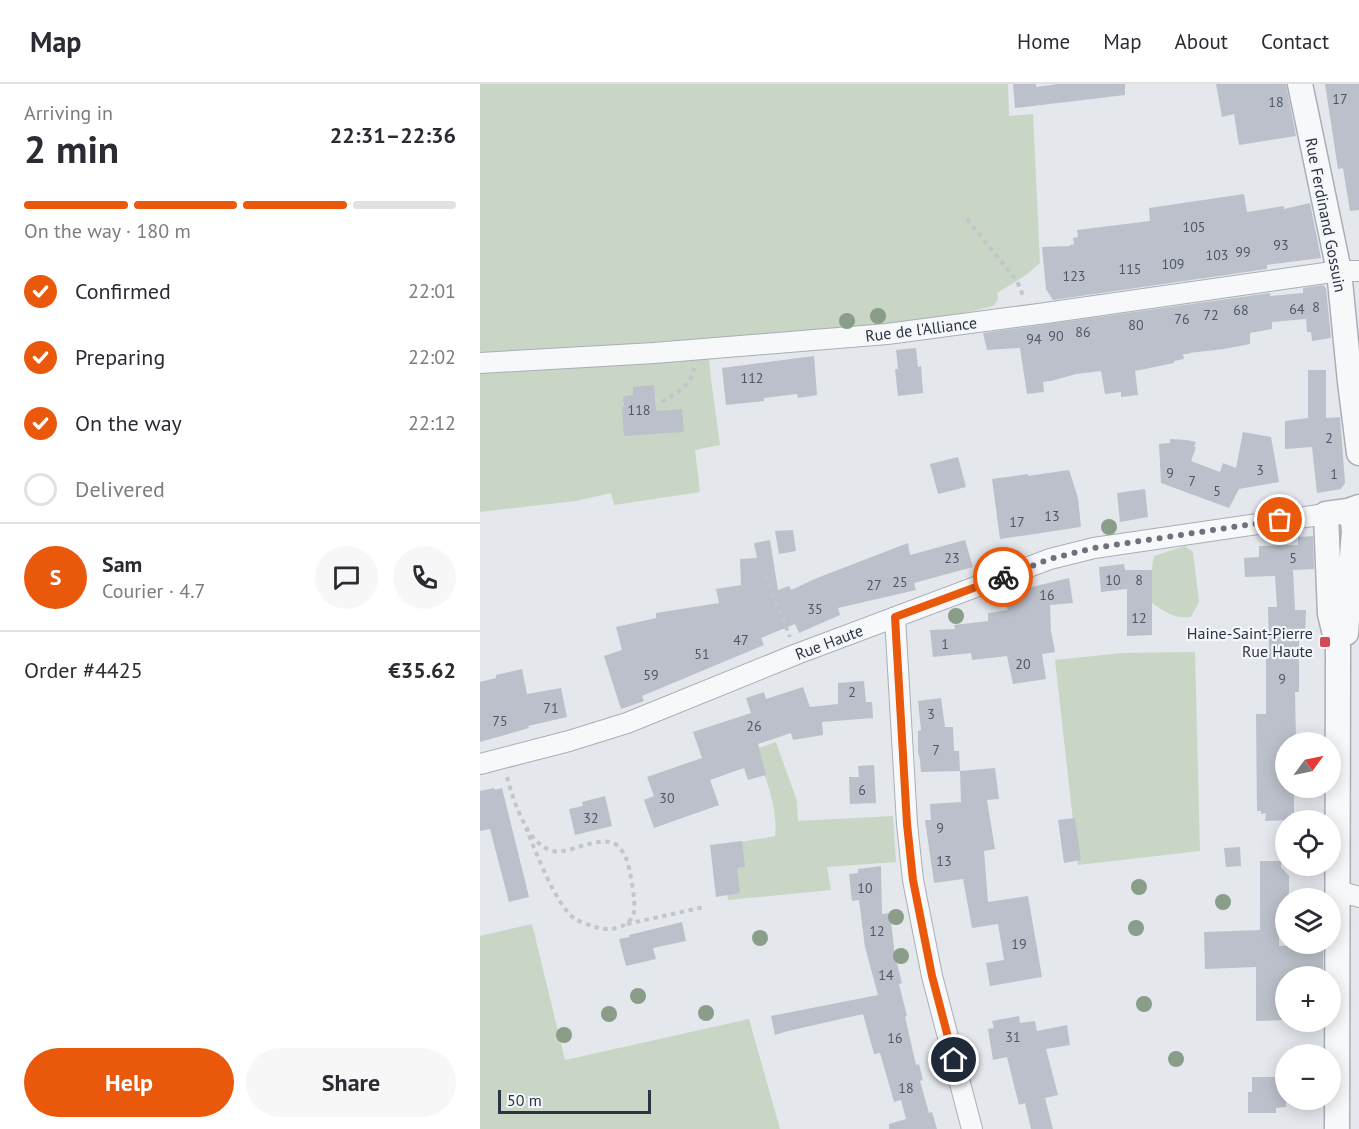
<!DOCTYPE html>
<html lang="en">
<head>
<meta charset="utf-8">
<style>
	:root { --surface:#fff; --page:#f7f7f7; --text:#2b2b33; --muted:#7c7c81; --line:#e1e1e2; --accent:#ea580c }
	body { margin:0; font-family:"PT Sans",sans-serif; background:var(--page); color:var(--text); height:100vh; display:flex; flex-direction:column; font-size:22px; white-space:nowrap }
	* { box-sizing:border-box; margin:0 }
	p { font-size:20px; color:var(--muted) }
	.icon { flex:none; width:33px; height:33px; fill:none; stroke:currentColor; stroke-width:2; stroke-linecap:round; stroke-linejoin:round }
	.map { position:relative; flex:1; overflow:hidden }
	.sheet { display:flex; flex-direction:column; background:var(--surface); width:480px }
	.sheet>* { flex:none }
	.needle { width:39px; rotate:57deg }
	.buttons { position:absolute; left:795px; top:648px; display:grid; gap:12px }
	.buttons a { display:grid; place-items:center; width:66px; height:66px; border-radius:50%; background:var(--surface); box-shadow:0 3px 15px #0003; font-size:30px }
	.scale { position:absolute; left:18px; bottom:15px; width:153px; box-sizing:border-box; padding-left:6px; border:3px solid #2b3445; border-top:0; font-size:16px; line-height:21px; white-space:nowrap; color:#2b3445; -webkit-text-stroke:4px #f4f6f9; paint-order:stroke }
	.pin { position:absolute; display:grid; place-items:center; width:51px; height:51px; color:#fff; margin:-26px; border:3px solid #fff; border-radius:50%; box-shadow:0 2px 6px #0007 }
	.courier { position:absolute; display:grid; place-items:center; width:60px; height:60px; margin:-30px; border:4px solid #ea580c; border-radius:50%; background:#fff; color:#222; box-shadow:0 2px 8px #0007 }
	.summary em { font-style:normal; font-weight:700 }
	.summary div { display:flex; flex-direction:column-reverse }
	.summary { display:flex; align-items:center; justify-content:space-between; height:102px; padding:0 24px }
	h1 { font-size:39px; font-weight:700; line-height:45px }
	.bar { display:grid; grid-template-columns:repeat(4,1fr); gap:9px 6px; align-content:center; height:72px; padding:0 24px }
	.bar i { height:8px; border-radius:4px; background:var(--line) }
	.bar .current { background:var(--accent) }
	.bar p { grid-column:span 4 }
	.line { display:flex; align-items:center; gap:15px; padding:0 24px; border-top:2px solid var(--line) }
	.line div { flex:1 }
	.round { display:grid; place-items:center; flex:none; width:63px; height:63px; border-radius:32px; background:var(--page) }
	ol { padding:0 24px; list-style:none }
	li { display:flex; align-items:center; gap:18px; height:66px }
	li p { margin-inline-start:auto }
	li .icon { padding:6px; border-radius:50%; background:var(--accent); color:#fff; stroke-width:4 }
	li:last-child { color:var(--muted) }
	li i { width:33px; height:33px; border:3px solid var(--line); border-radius:50% }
	.primary-button { display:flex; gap:12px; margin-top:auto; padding:12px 24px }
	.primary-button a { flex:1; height:69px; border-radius:36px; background:var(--accent); color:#fff; font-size:24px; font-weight:700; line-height:69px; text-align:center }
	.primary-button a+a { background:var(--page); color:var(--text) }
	header { display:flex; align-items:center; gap:36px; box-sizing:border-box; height:84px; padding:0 30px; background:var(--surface); border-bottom:2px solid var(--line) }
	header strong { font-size:28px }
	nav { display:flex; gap:33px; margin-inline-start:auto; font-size:21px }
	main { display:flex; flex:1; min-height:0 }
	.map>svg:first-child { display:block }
</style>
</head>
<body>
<header>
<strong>Map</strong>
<nav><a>Home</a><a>Map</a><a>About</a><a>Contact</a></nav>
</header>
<main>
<section class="sheet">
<div class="summary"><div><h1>2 min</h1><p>Arriving in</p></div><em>22:31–22:36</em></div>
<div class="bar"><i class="current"></i><i class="current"></i><i class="current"></i><i></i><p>On the way · 180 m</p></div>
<ol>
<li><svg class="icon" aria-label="check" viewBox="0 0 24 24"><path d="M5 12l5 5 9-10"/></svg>Confirmed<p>22:01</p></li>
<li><svg class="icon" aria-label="check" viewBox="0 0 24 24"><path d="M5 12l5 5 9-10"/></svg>Preparing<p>22:02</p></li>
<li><svg class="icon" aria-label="check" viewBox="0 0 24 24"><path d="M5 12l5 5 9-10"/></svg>On the way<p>22:12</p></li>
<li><i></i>Delivered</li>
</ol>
<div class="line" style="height:108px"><b class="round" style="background:var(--accent);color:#fff">S</b><div><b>Sam</b><p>Courier · 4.7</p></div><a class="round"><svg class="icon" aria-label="chat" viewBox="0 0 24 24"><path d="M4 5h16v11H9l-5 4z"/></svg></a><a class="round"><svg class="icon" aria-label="phone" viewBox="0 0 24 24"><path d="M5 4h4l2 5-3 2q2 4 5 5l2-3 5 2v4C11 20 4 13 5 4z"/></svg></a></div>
<div class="line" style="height:78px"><div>Order #4425</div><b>€35.62</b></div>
<div class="primary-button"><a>Help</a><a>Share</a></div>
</section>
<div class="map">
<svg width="879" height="1045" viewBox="0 0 879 1045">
	<rect width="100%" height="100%" fill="#e4e7ec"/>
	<path fill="#c9d6c5" d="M0,0H528L529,32L553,30L560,179L546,191L517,209L518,216L513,222L476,231L228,264L231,295L240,361L215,366L220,408L134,421L131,409L96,417L0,428Z
		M705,462L713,468L719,518L711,533C695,535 685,528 672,519V484L674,472Z
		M715,568L720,767L598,781L575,576L643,569Z
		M296,658L317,717L318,737L413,732L416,778L347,783L351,806L248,816L244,790L260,758L295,752C299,727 284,689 276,665Z
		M52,840L85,976L269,935L300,1045H0V852Z"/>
	<path fill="#bbc0ca" d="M533,0H556V3L578,0H645V11L535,24Z
		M736,0H806L816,52L759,61L754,30L742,33Z
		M845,0H879V126L870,127L863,84L858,85Z
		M764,110L767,128L804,122V125L830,119L841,174L787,181V185L573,216L566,205L562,163L590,162V161L594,160L593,154L598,153L597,146L670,137L669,124Z
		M843,201L846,204L851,254L832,257L831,248H827L826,235L792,238V245L770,249V260L744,265L709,269L710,270H703L704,275L694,277V279L655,287L658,311L641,313V308L625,310L621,287L596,290L571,297L563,298L564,308L547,310L540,264L507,266L503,249L790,209V212L823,209V204Z
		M436,264L438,283L441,282L443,309L418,312L415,285H418L416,266Z
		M334,272L337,311L318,314L317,310L284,314V317L246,321L242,284Z
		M828,286H846V334L860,333L865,399L861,405L837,409L832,363L805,365V337L828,334Z
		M174,301L176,327L202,325L204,348L144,352L142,324L144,322L143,312L153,311V303Z
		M763,348L791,353L799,398L759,405L749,424L681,399L679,360L690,359V355L707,356L716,358L714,363H716L711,377L740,388L743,379L756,384Z
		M478,373L486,403L458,410L450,380Z
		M589,386L598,414L601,443L520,455L512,395L548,390V392Z
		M665,405L668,433L640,438L637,409Z
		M313,446L316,467L299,470L295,447Z
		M833,452L834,485L813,486L815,526H826L825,553H819V608H815L816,658H806V704H814V729H811V736L785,737L786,729L781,730V727H777L776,630H786V570L789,569L788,523H797L795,492L765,493L764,474L779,473V462L818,461V453Z
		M290,456L298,506L309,502L311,506L337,494L428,459L430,471L485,456L493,483L434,499L436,506L358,524L360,531L319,549L315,540L281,554L284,561L162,612L164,617L141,625L124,572L142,566L136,543L176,534V529L239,519L236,505L261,501L260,475L277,474L274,459Z
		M644,480L645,486H672V551L647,552V505L621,508L619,483Z
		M589,494L593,519L570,521L571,547L575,568L562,570L566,595L533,600L527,572L492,576L491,569L453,573L450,546L475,545L474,541L508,537V529L528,526L523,515L552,503Z
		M42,585L47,610L81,604L87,633L48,642L49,644L0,658V598L16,594V591Z
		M384,597L386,618H392L393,634L342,638L343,651L313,656L311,649L278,660L286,691L268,696L264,684L230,696L239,721L174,744L164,716L174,712L167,693L222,674L213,648L271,629L266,614L284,608L286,615L323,603L330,623L358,620V599Z
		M461,614L465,643H473L474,667H479L480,687L515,684L519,715L507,716L515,765L504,767L508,818L548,812L562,893L510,902L506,879L524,876L518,840L492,844L483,795L454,799L445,736H451L450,720L481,718L480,687L441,688L440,676L438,668V647L441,646L438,617Z
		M394,681L396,719L370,720L369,693H379L378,682Z
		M14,704L15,706L22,704L49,813L29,818L10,745L0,747V707Z
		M125,712L132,742L95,751L89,725L103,722L102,718Z
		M595,734L601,776L584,779L578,736Z
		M262,757L265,783L257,784L260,809L236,813L230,761Z
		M760,763L761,782L746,783L744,764Z
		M780,777H801V783L809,792V814H806V820H799V862L843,860V892H806V933H802V936L776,937V883L725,885L724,848L780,846Z
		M401,782L402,830L410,829L415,872L422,899L419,900L427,932L425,933L436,981L439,980L443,996L440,997L449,1029L452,1028L457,1045H409V1040L426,1035L421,1016L414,1018L400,969L394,970L383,930L308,947L295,951L291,932L398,911L385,863L379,816L372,817L369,790L378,789V785Z
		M202,838L206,857L173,864L176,875L146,882L139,855L150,853L149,851Z
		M539,932L540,939L555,937L557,947L587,941L590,961L566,965L578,1011L565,1014L573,1045H551L545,1019L539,1021L527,973L513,976L508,945L514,944L512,937Z
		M772,993H806V1023L796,1024V1029H768V1008H772Z"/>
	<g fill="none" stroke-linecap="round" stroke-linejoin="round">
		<defs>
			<path id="minor" d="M0,279L174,269L407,250L566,229L859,187H879
				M415,533L427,740L433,796L452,892L492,1045
				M0,680L89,657L147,639L317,570L570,475L614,464L846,430
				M858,807L879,813"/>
			<path id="tertiary" d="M820,0L859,187L870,298L879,369
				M866,549L874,447L873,438L868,427
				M857,1045L858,563L850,530L846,430L868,427L879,423"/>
		</defs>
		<use href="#minor" stroke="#a9aeb7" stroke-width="22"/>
		<use href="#tertiary" stroke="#a9aeb7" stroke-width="27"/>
		<path stroke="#c2c5cb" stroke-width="4" stroke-dasharray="4.5 4.5" stroke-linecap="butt" d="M487,135L537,197L544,214
			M182,318C196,309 211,302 214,284
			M286,492L310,553
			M27,693C33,715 47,761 73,767C83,769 95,764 104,761C114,759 125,755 135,760C140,763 144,769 146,774C150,784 156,818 154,828C152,836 147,841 139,843C129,847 122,845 112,842C107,840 100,838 95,835C75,820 56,768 46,744
			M147,840L224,823"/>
		<use href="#minor" stroke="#f7f8fa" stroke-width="20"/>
		<use href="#tertiary" stroke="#f7f8fa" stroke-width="24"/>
	</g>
	<g fill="#899d89">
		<circle cx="398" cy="232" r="8"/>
		<circle cx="367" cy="237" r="8"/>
		<circle cx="629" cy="443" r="8"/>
		<circle cx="476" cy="532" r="8"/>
		<circle cx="659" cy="803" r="8"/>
		<circle cx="743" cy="818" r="8"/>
		<circle cx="416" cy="833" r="8"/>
		<circle cx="656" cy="844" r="8"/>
		<circle cx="280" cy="854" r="8"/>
		<circle cx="421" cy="872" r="8"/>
		<circle cx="158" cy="912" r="8"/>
		<circle cx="664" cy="920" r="8"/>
		<circle cx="226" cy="929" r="8"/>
		<circle cx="129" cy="930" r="8"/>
		<circle cx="84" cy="951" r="8"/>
		<circle cx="696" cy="975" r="8"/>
	</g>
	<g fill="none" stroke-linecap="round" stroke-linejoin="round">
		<path stroke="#6c737f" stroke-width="6" stroke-dasharray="0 10.8" d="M523,493L570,475L614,464L800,436"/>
		<path stroke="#ea580c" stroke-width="8" d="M474,976L452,892L433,796L427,740L415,533L523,493"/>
	</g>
	<rect fill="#d1495b" stroke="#f4f6f9" stroke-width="2" x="839" y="552" width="12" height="12" rx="3"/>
	<g text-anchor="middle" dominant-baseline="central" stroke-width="4.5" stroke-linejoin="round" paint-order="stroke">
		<g font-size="14" fill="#4f5766">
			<text x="860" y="15">17</text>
			<text x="796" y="18">18</text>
			<text x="714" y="143">105</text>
			<text x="801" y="161">93</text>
			<text x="763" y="168">99</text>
			<text x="737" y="171">103</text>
			<text x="693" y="180">109</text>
			<text x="650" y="185">115</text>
			<text x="594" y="192">123</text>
			<text x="836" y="223">8</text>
			<text x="817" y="225">64</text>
			<text x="761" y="226">68</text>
			<text x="731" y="231">72</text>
			<text x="702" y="235">76</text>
			<text x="656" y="241">80</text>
			<text x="603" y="248">86</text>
			<text x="576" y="252">90</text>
			<text x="554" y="255">94</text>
			<text x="272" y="294">112</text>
			<text x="159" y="326">118</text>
			<text x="849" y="354">2</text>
			<text x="780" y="386">3</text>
			<text x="690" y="389">9</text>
			<text x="854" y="390">1</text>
			<text x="712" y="397">7</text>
			<text x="737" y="407">5</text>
			<text x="572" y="432">13</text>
			<text x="537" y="438">17</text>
			<text x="472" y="474">23</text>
			<text x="813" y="474">5</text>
			<text x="633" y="496">10</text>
			<text x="659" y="496">8</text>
			<text x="420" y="498">25</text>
			<text x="394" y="501">27</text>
			<text x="567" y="511">16</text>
			<text x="335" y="525">35</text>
			<text x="659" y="534">12</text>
			<text x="261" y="556">47</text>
			<text x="465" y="560">1</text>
			<text x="222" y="570">51</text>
			<text x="543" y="580">20</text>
			<text x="171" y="591">59</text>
			<text x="802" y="595">9</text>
			<text x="372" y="608">2</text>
			<text x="71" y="624">71</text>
			<text x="451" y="630">3</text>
			<text x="20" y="637">75</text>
			<text x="274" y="642">26</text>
			<text x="456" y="666">7</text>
			<text x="382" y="706">6</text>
			<text x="187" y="714">30</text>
			<text x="111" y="734">32</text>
			<text x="460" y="744">9</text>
			<text x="464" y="777">13</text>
			<text x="385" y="804">10</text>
			<text x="397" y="847">12</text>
			<text x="539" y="860">19</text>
			<text x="406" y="891">14</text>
			<text x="533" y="953">31</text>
			<text x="415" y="954">16</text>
			<text x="426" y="1004">18</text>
		</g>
		<g font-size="16" fill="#2b3445" stroke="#f4f6f9">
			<text transform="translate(846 131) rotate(79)">Rue Ferdinand Gossuin</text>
			<text transform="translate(441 245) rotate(-7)">Rue de l'Alliance</text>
			<text transform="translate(349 558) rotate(-21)">Rue Haute</text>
		</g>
		<g font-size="16" fill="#2b3445" stroke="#f4f6f9" text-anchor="end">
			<text x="833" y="549">Haine-Saint-Pierre<tspan x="833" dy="18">Rue Haute</tspan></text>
		</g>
	</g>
</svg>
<div class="buttons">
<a><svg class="needle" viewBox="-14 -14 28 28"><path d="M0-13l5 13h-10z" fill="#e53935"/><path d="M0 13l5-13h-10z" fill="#7c7c81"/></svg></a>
<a><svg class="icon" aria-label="locate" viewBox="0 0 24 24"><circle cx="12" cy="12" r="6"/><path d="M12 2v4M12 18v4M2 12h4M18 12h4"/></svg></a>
<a><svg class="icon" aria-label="layers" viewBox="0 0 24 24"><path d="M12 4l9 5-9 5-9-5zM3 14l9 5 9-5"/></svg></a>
<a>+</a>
<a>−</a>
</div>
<div class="scale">50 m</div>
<div class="pin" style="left:800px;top:436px;background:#ea580c"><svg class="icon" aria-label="bag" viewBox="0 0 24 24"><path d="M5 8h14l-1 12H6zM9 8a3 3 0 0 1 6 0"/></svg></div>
<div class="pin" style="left:474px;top:976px;background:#1f2937"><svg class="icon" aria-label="home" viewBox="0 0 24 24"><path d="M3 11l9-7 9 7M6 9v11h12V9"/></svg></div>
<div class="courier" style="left:523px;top:493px"><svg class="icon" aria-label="bike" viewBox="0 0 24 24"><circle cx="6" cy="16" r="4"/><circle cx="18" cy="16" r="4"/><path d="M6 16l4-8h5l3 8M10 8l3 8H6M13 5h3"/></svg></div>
</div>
</main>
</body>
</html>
